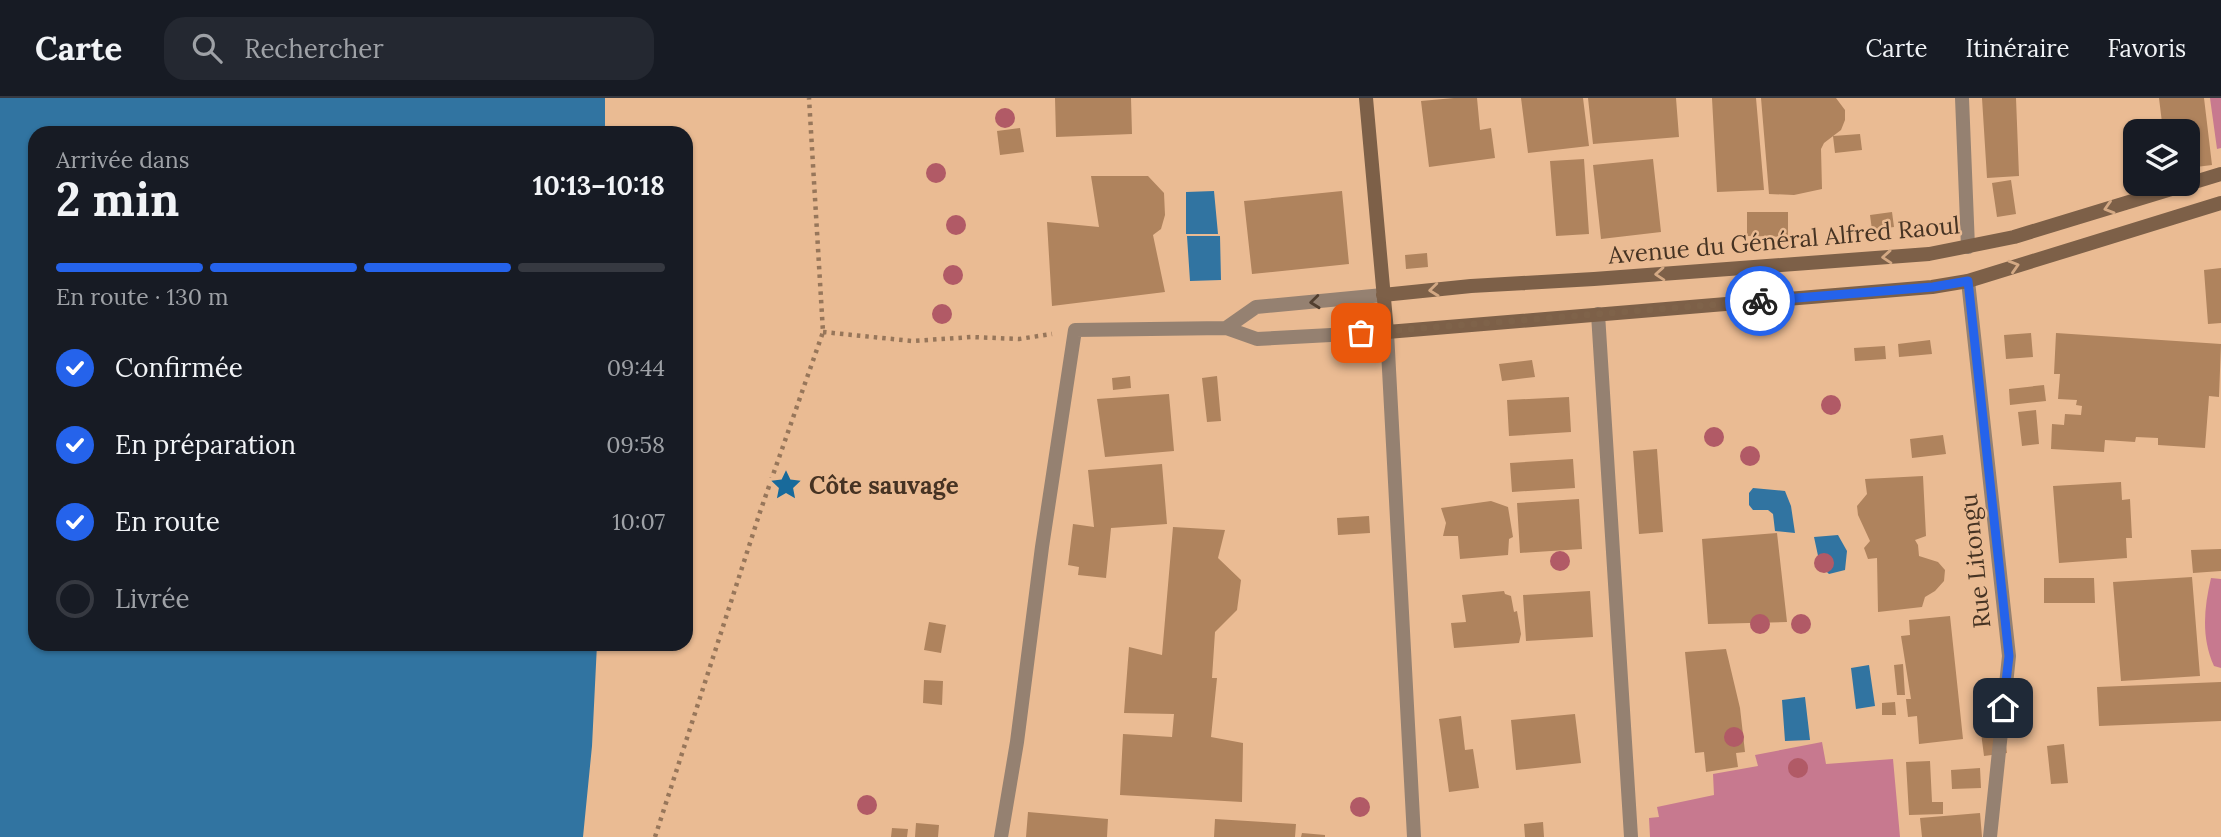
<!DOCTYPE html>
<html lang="fr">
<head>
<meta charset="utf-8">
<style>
	:root { --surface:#171b24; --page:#242831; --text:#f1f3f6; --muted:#9ea1a6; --line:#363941; --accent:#2563eb }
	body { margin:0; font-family:Lora,serif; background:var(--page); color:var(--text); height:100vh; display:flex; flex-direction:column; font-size:26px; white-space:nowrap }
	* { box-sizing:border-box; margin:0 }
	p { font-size:23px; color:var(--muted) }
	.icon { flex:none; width:38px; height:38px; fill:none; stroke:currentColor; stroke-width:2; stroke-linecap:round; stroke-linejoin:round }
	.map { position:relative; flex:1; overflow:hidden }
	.side { position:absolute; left:28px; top:28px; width:665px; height:525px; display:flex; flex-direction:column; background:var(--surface); border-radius:21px; box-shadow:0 2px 5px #0004 }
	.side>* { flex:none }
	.fabs { position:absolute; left:2123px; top:21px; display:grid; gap:14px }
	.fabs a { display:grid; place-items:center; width:77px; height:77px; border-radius:14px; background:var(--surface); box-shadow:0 2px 5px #0004; font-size:35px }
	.pin { position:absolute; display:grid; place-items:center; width:60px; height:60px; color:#fff; margin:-30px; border-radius:14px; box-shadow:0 4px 10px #0006 }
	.courier { position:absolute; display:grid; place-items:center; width:70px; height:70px; margin:-35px; border:5px solid #2563eb; border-radius:50%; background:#fff; color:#222; box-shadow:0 2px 9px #0007 }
	.overview em { font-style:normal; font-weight:700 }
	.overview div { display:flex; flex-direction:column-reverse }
	.overview { display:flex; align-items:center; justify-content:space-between; height:119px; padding:0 28px }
	h1 { font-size:46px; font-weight:700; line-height:52px }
	.bar { display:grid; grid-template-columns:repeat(4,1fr); gap:10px 7px; align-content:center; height:84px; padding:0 28px }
	.bar i { height:9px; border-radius:5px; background:var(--line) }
	.bar .on { background:var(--accent) }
	.bar p { grid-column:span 4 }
	ol { padding:0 28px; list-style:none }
	li { display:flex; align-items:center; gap:21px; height:77px }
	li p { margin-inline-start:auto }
	li .icon { padding:7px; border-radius:50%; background:var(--accent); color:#fff; stroke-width:4 }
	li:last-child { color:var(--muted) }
	li i { width:38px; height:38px; border:4px solid var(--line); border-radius:50% }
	header { display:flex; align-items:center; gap:42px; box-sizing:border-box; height:98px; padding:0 35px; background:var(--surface); border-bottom:2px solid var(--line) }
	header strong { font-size:33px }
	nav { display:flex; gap:38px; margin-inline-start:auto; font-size:24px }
	.search { width:490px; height:63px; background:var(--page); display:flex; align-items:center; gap:18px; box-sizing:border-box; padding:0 24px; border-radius:21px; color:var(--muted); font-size:26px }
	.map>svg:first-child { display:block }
</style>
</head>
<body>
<header>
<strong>Carte</strong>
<div class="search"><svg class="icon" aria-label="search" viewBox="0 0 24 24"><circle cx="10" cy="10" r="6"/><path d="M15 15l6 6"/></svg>Rechercher</div>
<nav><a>Carte</a><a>Itinéraire</a><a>Favoris</a></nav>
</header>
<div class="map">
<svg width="2221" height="739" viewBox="0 0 2221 739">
	<rect width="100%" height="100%" fill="#eabb93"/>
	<path fill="#c7798f" d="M2210,0H2221V50L2217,51Z
		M2211,480L2221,481V570L2214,568C2201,539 2204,510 2211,480Z
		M1822,644L1826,666L1893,661L1900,739H1650L1649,720L1659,719L1657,709L1714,697L1713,676L1758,668L1755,657Z"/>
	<path fill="#3174a1" d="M0,0H605V35H35V546H597L592,648L583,739H0Z
		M1214,93L1218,136H1186V94Z
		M1187,138H1220L1221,182L1190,183Z
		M1753,390L1785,393L1791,408L1795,435L1775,433L1773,416L1768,412H1753L1749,407V395Z
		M1838,437L1847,453L1845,472L1829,476L1820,467L1814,439Z
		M1869,567L1875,608L1856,611L1851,570Z
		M1805,599L1810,642L1785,643L1782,602Z"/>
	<path fill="#af835d" d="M1055,0H1131L1132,36L1056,39Z
		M1454,0H1477L1480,32L1491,30L1495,60L1429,69L1421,3Z
		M1521,0H1583L1589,48L1528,55Z
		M1588,0H1676L1679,39L1593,46Z
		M1712,0H1756L1764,92L1717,94Z
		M1761,0H1836L1845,12V22L1841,32L1824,45L1821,51L1822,91L1794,97L1769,96Z
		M1982,0H2016L2019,78L1987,80Z
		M2159,0H2204L2212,67L2188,70V33H2163Z
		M1020,30L1024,54L1000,57L997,33Z
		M1860,36L1862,52L1835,55L1833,38Z
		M1584,61L1589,136L1556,138L1550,63Z
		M1653,61L1661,134L1601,141L1593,67Z
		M1091,78H1148L1164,95L1165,117L1161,131L1153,137L1165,194L1052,208L1047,124L1099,129Z
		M2011,82L2016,116L1997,119L1992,85Z
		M1342,93L1349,166L1252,176L1244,103Z
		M1747,114H1788V139L1747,138Z
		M1892,114L1894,129L1872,132L1870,117Z
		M1427,155L1428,169L1406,171L1405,157Z
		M2221,170V225L2208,226L2204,172Z
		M2031,235L2033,259L2006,261L2004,237Z
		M2056,235L2221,246L2219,299L2209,298L2205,350L2158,347V340L2136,339L2135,344L2105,342L2104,354L2051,351L2052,326L2064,327L2065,316L2081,317L2082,308L2076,307L2077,302L2058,301L2060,276H2054Z
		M1930,242L1932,256L1899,259L1898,246Z
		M1885,248L1886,261L1855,263L1854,250Z
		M1532,262L1535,279L1502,283L1499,266Z
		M1130,278L1131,290L1113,292L1112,280Z
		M1217,278L1221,323L1207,324L1202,280Z
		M2044,287L2046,303L2010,307L2009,291Z
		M1169,296L1174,353L1105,359L1097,301Z
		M1569,299L1571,334L1509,338L1507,302Z
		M2036,312L2039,346L2022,348L2018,314Z
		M1943,337L1946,356L1912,360L1910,341Z
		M1657,351L1663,434L1639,436L1633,353Z
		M1573,361L1575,390L1512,394L1510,365Z
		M1162,366L1167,426L1111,430L1106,480L1078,477L1079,469L1068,467L1073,426L1094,429L1088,372Z
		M1923,378L1926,438L1915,442L1918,447L1919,458L1938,464L1945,472L1944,483L1935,493L1925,499L1922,509L1878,514L1877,460L1868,461L1864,450L1870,443L1858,417L1857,408L1867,396L1865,381Z
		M2121,384L2122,402L2130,401L2132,440H2126L2127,460L2059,465L2053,388Z
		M1579,401L1582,451L1520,455L1517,405Z
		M1491,403L1508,409L1513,439L1509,441L1508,457L1460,461L1458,438H1443L1446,425L1441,410Z
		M1369,418L1370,435L1338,437L1337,420Z
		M1173,429L1225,432L1218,460L1241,482L1237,512L1215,534L1212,580H1217L1211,639L1243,645L1242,704L1120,697L1123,636L1172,639L1174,616L1124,615L1129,549L1162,557Z
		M1777,435L1787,524L1708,526L1702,441Z
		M2221,451V473L2193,475L2191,452Z
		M2192,479L2200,578L2121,583L2113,484Z
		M2044,480H2094L2095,505H2044Z
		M1504,493L1505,496L1511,498L1514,514L1517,513L1521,536L1519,545L1454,550L1451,525L1466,524L1462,497Z
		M1590,493L1593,539L1526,543L1523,497Z
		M1950,518L1963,641L1919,646L1917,618L1908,619L1906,601H1911L1901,538L1910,537L1909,522Z
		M929,524L946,527L941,555L924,552Z
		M1726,551L1740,610L1745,654L1736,655L1738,669L1706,674L1704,654L1695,655L1685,554Z
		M1903,566L1905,597H1897L1894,567Z
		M924,582L943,583L942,607L923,605Z
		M2221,584V623L2099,628L2097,589Z
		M1895,604L1896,617H1882V605Z
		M1575,616L1581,665L1516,672L1511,622Z
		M2001,616L2007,655L1984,658L1979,619Z
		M1461,618L1465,652L1473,651L1479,690L1449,694L1439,621Z
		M2064,646L2068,685L2051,686L2047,648Z
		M1930,663L1932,704H1943V716L1909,717L1906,664Z
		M1980,670L1981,690L1952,691L1951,672Z
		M1028,714L1108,721L1107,739H1026Z
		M1980,715L1982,739H1922L1920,720Z
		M1215,721L1296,726L1295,739H1214Z
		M1543,724L1544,739H1525L1524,726Z
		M916,725L939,727L938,739H915Z
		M892,730L908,731L907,739H891Z
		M1302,735L1325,737V739H1301Z"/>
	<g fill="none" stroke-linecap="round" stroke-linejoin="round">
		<path stroke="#97765a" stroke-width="4.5" stroke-dasharray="3.5 5" stroke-linecap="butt" d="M823,234L912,243L972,239L1019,241L1052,236
			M655,739L760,414L823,234L809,0"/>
		<path stroke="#958171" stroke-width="14" d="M1962,0L1968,149
			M1968,183L2009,558L1990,739
			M1598,216L1631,739
			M1226,230L1256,209L1383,197
			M1001,739L1017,644L1042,449L1075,232L1226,230L1257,241L1387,234L1414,739"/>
		<path stroke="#7d6048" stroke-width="14" d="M1366,0L1387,234L1932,189L1968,183L2221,105
			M1383,197L1471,188L1594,181L1929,156L2014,139L2221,76"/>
	</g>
	<g fill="#b15a66">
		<circle cx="1005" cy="20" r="10"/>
		<circle cx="936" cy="75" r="10"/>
		<circle cx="956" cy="127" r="10"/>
		<circle cx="953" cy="177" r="10"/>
		<circle cx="942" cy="216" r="10"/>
		<circle cx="1831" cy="307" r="10"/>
		<circle cx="1714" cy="339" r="10"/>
		<circle cx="1750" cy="358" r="10"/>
		<circle cx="1560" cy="463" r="10"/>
		<circle cx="1824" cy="465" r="10"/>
		<circle cx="1760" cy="526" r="10"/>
		<circle cx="1801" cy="526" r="10"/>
		<circle cx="1734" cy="639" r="10"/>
		<circle cx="1798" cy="670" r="10"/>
		<circle cx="867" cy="707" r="10"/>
		<circle cx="1360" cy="709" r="10"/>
	</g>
	<defs><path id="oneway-chevron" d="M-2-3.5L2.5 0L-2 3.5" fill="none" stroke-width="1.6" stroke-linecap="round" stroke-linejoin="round" transform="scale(1.75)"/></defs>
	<g stroke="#d4a984">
		<use href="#oneway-chevron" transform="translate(2109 110) rotate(163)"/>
		<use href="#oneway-chevron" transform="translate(1887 159) rotate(176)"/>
		<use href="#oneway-chevron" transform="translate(2014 168) rotate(-17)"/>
		<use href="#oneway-chevron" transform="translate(1660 176) rotate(176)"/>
		<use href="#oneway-chevron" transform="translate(1434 192) rotate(174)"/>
	</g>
	<use stroke="#523f2f" href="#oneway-chevron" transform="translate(1315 204) rotate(174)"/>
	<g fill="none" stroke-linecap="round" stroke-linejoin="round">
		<path stroke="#7f634a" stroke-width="7" stroke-dasharray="0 12.6" d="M1361,235L1760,203"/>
		<path stroke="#2563eb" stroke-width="9" d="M1760,203L1933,189L1968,183L2009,558L2003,610"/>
	</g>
	<defs>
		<symbol id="sight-bare" viewBox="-9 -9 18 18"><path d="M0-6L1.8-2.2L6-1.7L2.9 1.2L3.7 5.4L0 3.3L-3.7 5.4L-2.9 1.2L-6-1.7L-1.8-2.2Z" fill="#186a9b" stroke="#eabb93" stroke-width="2.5" paint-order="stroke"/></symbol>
	</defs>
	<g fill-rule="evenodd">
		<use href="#sight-bare" x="764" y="365" width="44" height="44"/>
	</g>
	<g text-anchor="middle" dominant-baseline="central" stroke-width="5" stroke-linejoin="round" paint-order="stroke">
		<g font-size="24" fill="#463323" stroke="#eabb93">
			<text transform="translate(1784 142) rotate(-5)">Avenue du Général Alfred Raoul</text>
			<text transform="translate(1975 463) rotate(-96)">Rue Litongu</text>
		</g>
		<g font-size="24" font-weight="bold" fill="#463323" stroke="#eabb93" text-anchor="start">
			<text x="809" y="387">Côte sauvage</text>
		</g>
	</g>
</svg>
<div class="fabs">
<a><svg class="icon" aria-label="layers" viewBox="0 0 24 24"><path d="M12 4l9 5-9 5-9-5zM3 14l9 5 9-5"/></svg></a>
</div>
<div class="pin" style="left:1361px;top:235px;background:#ea580c"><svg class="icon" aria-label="bag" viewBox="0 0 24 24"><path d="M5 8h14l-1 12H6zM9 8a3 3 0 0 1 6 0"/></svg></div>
<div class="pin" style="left:2003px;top:610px;background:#1f2937"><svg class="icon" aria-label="home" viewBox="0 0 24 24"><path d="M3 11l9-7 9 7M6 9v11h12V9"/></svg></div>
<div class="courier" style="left:1760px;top:203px"><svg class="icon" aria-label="bike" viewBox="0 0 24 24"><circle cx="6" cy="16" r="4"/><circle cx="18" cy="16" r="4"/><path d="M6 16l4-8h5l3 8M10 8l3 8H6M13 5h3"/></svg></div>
<section class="side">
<div class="overview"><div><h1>2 min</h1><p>Arrivée dans</p></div><em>10:13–10:18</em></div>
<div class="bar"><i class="on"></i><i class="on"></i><i class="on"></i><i></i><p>En route · 130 m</p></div>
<ol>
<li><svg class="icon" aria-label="check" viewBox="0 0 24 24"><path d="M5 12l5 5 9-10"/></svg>Confirmée<p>09:44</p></li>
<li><svg class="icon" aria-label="check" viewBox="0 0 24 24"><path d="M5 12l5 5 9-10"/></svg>En préparation<p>09:58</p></li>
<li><svg class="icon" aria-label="check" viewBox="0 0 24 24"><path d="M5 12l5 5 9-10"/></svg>En route<p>10:07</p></li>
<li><i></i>Livrée</li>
</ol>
</section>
</div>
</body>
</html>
